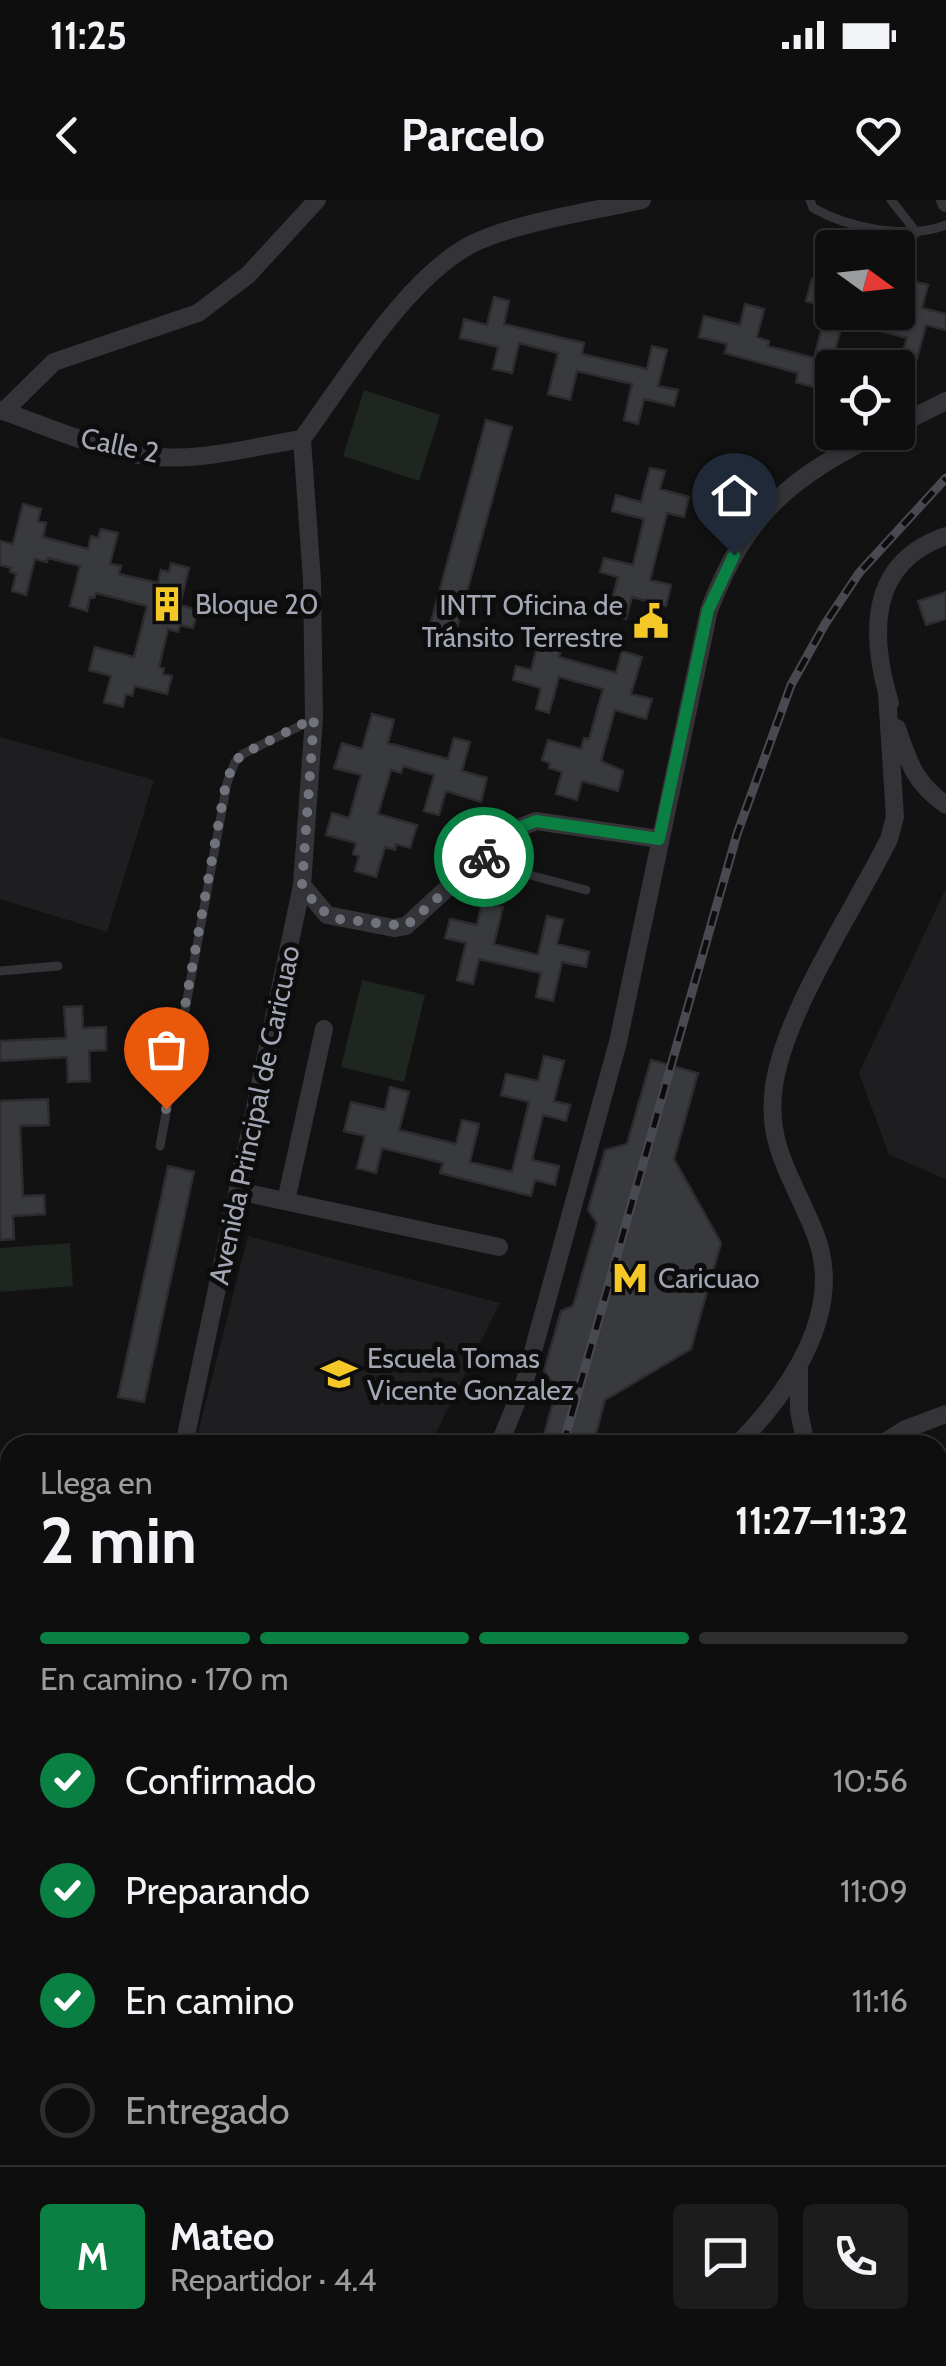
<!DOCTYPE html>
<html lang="es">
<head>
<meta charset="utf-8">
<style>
	:root { --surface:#0e0e0e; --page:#1c1c1c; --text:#f1f3f6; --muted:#9b9c9e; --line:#2e2e2e; --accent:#0b8043 }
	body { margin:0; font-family:Cabin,sans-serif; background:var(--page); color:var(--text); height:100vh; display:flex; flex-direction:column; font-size:38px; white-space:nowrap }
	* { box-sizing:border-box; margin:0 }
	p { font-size:32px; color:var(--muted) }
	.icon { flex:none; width:55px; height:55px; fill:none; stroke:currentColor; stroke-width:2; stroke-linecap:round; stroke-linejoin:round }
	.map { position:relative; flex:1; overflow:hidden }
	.side { position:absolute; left:0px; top:1235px; width:948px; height:932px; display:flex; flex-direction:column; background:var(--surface); border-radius:30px 30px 0 0; box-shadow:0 2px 8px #0004,0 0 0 2px var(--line) }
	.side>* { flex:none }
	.needle { width:65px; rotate:105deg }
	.buttons { position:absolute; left:815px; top:30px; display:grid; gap:20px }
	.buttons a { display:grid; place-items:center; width:100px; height:100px; border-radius:10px; background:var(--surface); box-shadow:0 2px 8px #0004,0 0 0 2px var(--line); font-size:50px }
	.pin { position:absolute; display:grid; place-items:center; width:85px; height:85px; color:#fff; margin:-102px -42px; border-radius:50% 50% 50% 0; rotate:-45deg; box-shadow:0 0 10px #0007 }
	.pin .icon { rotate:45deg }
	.courier { position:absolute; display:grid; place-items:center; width:100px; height:100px; margin:-50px; border:8px solid #0b8043; border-radius:50%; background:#fff; color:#222; box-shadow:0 2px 12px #0007 }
	.head em { font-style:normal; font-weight:700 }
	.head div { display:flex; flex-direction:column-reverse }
	.head { display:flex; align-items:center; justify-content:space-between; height:170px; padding:0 40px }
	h1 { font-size:65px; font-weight:700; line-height:75px }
	.bar { display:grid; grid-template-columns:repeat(4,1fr); gap:15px 10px; align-content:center; height:120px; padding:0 40px }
	.bar i { height:12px; border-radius:8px; background:var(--line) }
	.bar .selected { background:var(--accent) }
	.bar p { grid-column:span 4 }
	.line { display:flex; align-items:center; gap:25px; padding:0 40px; border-top:2px solid var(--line) }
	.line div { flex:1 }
	.round { display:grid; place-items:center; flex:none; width:105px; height:105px; border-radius:10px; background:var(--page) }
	ol { padding:0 40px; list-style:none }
	li { display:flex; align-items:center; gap:30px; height:110px }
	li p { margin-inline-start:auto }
	li .icon { padding:10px; border-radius:50%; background:var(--accent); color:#fff; stroke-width:4 }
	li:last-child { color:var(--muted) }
	li i { width:55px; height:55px; border:5px solid var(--line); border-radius:50% }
	.status { display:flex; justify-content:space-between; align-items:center; height:70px; padding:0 50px; background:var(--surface); direction:ltr }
	.status svg { height:28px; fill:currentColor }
	header { display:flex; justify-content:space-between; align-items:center; height:130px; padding:0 40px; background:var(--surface); font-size:45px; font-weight:700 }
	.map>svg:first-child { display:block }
</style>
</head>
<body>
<div class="status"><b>11:25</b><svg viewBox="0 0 49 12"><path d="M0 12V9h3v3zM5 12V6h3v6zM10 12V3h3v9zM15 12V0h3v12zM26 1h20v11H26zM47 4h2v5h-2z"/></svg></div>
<header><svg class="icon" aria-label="back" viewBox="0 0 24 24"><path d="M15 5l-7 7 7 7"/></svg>Parcelo<svg class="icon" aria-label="heart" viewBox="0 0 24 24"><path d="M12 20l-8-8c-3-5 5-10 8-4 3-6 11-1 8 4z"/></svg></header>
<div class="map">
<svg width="946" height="2166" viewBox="0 0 946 2166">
	<rect width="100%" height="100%" fill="#121213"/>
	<path fill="#1e1e20" d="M0,537L154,580L107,732L0,699Z
		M946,688V979L889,955L859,873Z
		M248,1036L500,1103L430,1245H195Z"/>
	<path fill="#1e261f" d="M364,190L440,215L419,281L343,256Z
		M362,780L425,795L404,882L341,867Z
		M70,1043L73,1086L0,1092V1048Z"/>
	<path fill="#393a3e" stroke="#2c2c2f" stroke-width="2.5" d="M812,79L832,84V108L806,101Z
		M911,81L928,85L922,108L946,114V130L926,125L916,162L901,158L907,138L843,121L829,172L832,173V192L796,182L798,173L725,153L727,144L699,137L704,116L740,125L745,104L764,109L757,137L769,141L768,146L814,158L826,112H884L902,117Z
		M494,97L509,101L504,124L584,143L582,154L647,169L652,146L667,150L658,186L678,190L674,206L644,199L638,224L624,220L632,184L577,171L570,200L548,194L558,153L519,143L512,173L493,169L498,147L460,138L464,119L487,125Z
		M486,220L512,227L451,450L425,444Z
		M650,268L665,271L660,289L689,297L684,317L667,313L650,380L671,385L666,406L632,397L626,419L608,414L618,377L600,372L604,358L633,365L644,319L612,311L616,295L641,302Z
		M23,304L41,309L38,321L46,323L43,337L88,349L91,336L98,338L101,329L118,333L110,364L121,366L119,374L158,383L161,370L169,372L171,363L189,368L180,405L198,410L193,428L180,425L178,432L168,429L159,467L164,468L163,474L172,476L167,494L135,486L132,496L126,494L123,507L104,502L111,476L89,470L95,447L134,457L147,406L96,393L94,398L90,397L87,411L70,406L80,366L48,358L47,362L35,359L26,395L12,391L16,374L10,372L11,368L0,365V341L13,344Z
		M946,392V419L926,425L918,401Z
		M542,429L565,435L559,457L616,473L622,451L642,457L631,494L652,499L646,519L615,510L601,561L623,571L618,591L582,581L577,600L556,594L562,572L549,568L550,563L542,560L548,540L581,549L584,538L589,539L603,489L559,477L549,513L536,509L541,488L513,480L516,466L531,470Z
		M372,514L394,520L388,543L448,559L454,538L470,542L462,571L487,578L481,602L446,591L439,615L424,611L434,575L403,566L401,573L391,570L378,614L417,625L410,648L396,644L395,650L385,647L376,677L355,671L359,656L353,654L356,643L326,635L332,613L349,618L361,575L334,568L342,543L362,549Z
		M482,702L503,707L494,744L538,755L547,716L563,720L557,744L589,752L586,767L562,762L553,801L536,797L541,773L479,759L473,784L457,780L466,743L445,738L450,719L477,725Z
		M82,806L83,828L106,827V850L89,851L90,881L68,882L67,857L0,861V841L66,838L64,807Z
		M544,856L564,861L554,901L570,905L566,921L543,915L532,960L559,966L555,985L535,980L531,996L440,973L443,963L382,948L376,973L357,968L365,936L344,931L351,902L385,910L390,887L409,892L399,930L456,944L462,920L479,924L470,962L512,972L529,902L501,895L506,874L538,881Z
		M651,860L698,873L674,959L721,1043L707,1092L691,1149L605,1200L593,1245H541L557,1188L544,1171L561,1111L573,1106L597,1023L588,1010L605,950L627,944Z
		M48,899L49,925L20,926L23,996L44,995L45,1014L13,1016L14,1039L0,1040V901Z
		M168,966L194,972L144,1202L118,1197Z"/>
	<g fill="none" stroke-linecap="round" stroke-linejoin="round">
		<path stroke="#333338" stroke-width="9" d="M810,0L813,8C848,28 908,40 946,25
			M891,0L917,33
			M484,656L526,674L586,690
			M0,771L58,766
			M160,946L227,583L235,562L243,554L312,520
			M906,1229L911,1245
			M938,1285L946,1289
			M938,1372L946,1333
			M938,1429V1431
			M201,2166L207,2158"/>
		<path stroke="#333338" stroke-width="18" d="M945,0L946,3
			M0,210C46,226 92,247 140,255C193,264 250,247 302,239
			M4,211L54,162L198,113L248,75L317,0
			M898,225L946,201
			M890,503C870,436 867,363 946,336
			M897,528C909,563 914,582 946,605
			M302,685L327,715L394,728L406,726L508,632L536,621L659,639
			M238,991L499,1047
			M286,1001L324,829
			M799,1168V1211L806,1245
			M184,1245L302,685L314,518L312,381L302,239C346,179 406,78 472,44C513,23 594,11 642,0
			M499,1245L524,1184L618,842L709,410C747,312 790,278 882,232
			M737,1245C788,1193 845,1113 816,1036C796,982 765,948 774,886C785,811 855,708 889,639L895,617L887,494
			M880,1245L906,1229L946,1214
			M0,2037L10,2028
			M244,2158L261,2166
			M602,2158L606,2166
			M309,2166L320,2158
			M766,2166L767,2158"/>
		<defs>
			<path id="rail" d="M563,1245L737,634L791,485L825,424L859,373L946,278
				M405,2166L407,2158"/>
		</defs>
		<use href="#rail" stroke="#494a51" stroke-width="9"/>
		<use href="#rail" stroke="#0d0d0e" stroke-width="5" stroke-dasharray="15" stroke-linecap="butt"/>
	</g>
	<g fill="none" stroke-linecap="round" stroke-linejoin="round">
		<path stroke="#70727c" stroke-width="10" stroke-dasharray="0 18" d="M166,909L226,583L234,562L243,554L314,518L302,685L318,708L338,719L406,726L484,657"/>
		<path stroke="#0b8043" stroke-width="12" d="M484,657L508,632L536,621L659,639L708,410L734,355"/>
	</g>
	<defs>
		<symbol id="building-bare" viewBox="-9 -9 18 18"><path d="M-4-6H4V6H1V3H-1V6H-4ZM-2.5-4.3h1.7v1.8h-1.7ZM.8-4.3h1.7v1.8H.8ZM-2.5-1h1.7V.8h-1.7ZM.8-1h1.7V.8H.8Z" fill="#f6c827" stroke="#0d0d0e" stroke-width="2.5" paint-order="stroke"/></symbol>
		<symbol id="civic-bare" viewBox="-9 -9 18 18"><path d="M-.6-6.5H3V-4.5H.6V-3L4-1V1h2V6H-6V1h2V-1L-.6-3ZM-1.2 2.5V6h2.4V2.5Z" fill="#f6c827" stroke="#0d0d0e" stroke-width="2.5" paint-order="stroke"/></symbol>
		<symbol id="metro-bare" viewBox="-9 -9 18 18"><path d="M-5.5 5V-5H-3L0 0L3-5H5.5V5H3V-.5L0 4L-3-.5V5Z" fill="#f6c827" stroke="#0d0d0e" stroke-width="2.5" paint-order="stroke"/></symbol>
		<symbol id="school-bare" viewBox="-9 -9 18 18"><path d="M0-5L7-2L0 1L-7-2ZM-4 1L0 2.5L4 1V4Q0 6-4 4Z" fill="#f6c827" stroke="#0d0d0e" stroke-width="2.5" paint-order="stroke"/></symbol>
	</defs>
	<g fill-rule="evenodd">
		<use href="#building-bare" x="142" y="379" width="50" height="50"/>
		<use href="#civic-bare" x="626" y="396" width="50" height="50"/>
		<use href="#metro-bare" x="605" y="1053" width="50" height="50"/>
		<use href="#school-bare" x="314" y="1149" width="50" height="50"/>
	</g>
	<g text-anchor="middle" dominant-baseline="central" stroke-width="10" stroke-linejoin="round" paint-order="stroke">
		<g font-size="28" fill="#a3a6b4" stroke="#0d0d0e">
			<text transform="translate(120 245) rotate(12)">Calle 2</text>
			<text transform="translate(254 915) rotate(-78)">Avenida Principal de Caricuao</text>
		</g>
		<g font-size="28" fill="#a3a6b4" stroke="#0d0d0e" text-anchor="start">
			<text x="195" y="404">Bloque 20</text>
			<text x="623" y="405" text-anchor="end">INTT Oficina de<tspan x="623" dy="32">Tránsito Terrestre</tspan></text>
			<text x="658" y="1078">Caricuao</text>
			<text x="367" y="1158">Escuela Tomas<tspan x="367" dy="32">Vicente Gonzalez</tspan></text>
		</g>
	</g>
</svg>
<div class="buttons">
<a><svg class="needle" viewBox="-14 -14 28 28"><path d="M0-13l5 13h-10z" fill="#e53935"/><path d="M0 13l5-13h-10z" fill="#9b9c9e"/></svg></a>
<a><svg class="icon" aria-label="locate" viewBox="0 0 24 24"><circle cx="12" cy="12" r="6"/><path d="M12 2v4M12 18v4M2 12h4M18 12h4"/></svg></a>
</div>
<div class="pin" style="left:166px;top:909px;background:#ea580c"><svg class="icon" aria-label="bag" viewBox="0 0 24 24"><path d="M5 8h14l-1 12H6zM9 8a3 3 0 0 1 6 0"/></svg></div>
<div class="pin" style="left:734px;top:355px;background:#1f2937"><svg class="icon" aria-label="home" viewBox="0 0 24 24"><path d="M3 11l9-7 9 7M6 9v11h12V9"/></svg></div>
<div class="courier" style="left:484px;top:657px"><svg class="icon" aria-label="bike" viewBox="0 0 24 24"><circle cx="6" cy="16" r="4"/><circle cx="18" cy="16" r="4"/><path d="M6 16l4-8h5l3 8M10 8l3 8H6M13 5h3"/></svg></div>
<section class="side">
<div class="head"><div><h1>2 min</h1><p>Llega en</p></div><em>11:27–11:32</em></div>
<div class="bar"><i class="selected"></i><i class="selected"></i><i class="selected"></i><i></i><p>En camino · 170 m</p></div>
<ol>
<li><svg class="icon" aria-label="check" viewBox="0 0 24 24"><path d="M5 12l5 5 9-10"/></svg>Confirmado<p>10:56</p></li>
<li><svg class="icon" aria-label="check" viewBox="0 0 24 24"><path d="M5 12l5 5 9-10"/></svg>Preparando<p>11:09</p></li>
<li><svg class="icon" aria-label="check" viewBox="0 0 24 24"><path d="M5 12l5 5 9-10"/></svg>En camino<p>11:16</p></li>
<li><i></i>Entregado</li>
</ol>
<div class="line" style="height:180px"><b class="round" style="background:var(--accent);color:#fff">M</b><div><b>Mateo</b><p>Repartidor · 4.4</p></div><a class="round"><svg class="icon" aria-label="chat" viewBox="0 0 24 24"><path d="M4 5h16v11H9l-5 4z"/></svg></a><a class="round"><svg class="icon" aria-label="phone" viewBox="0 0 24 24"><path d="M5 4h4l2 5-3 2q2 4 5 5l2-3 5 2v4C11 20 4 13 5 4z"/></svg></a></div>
</section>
</div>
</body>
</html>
